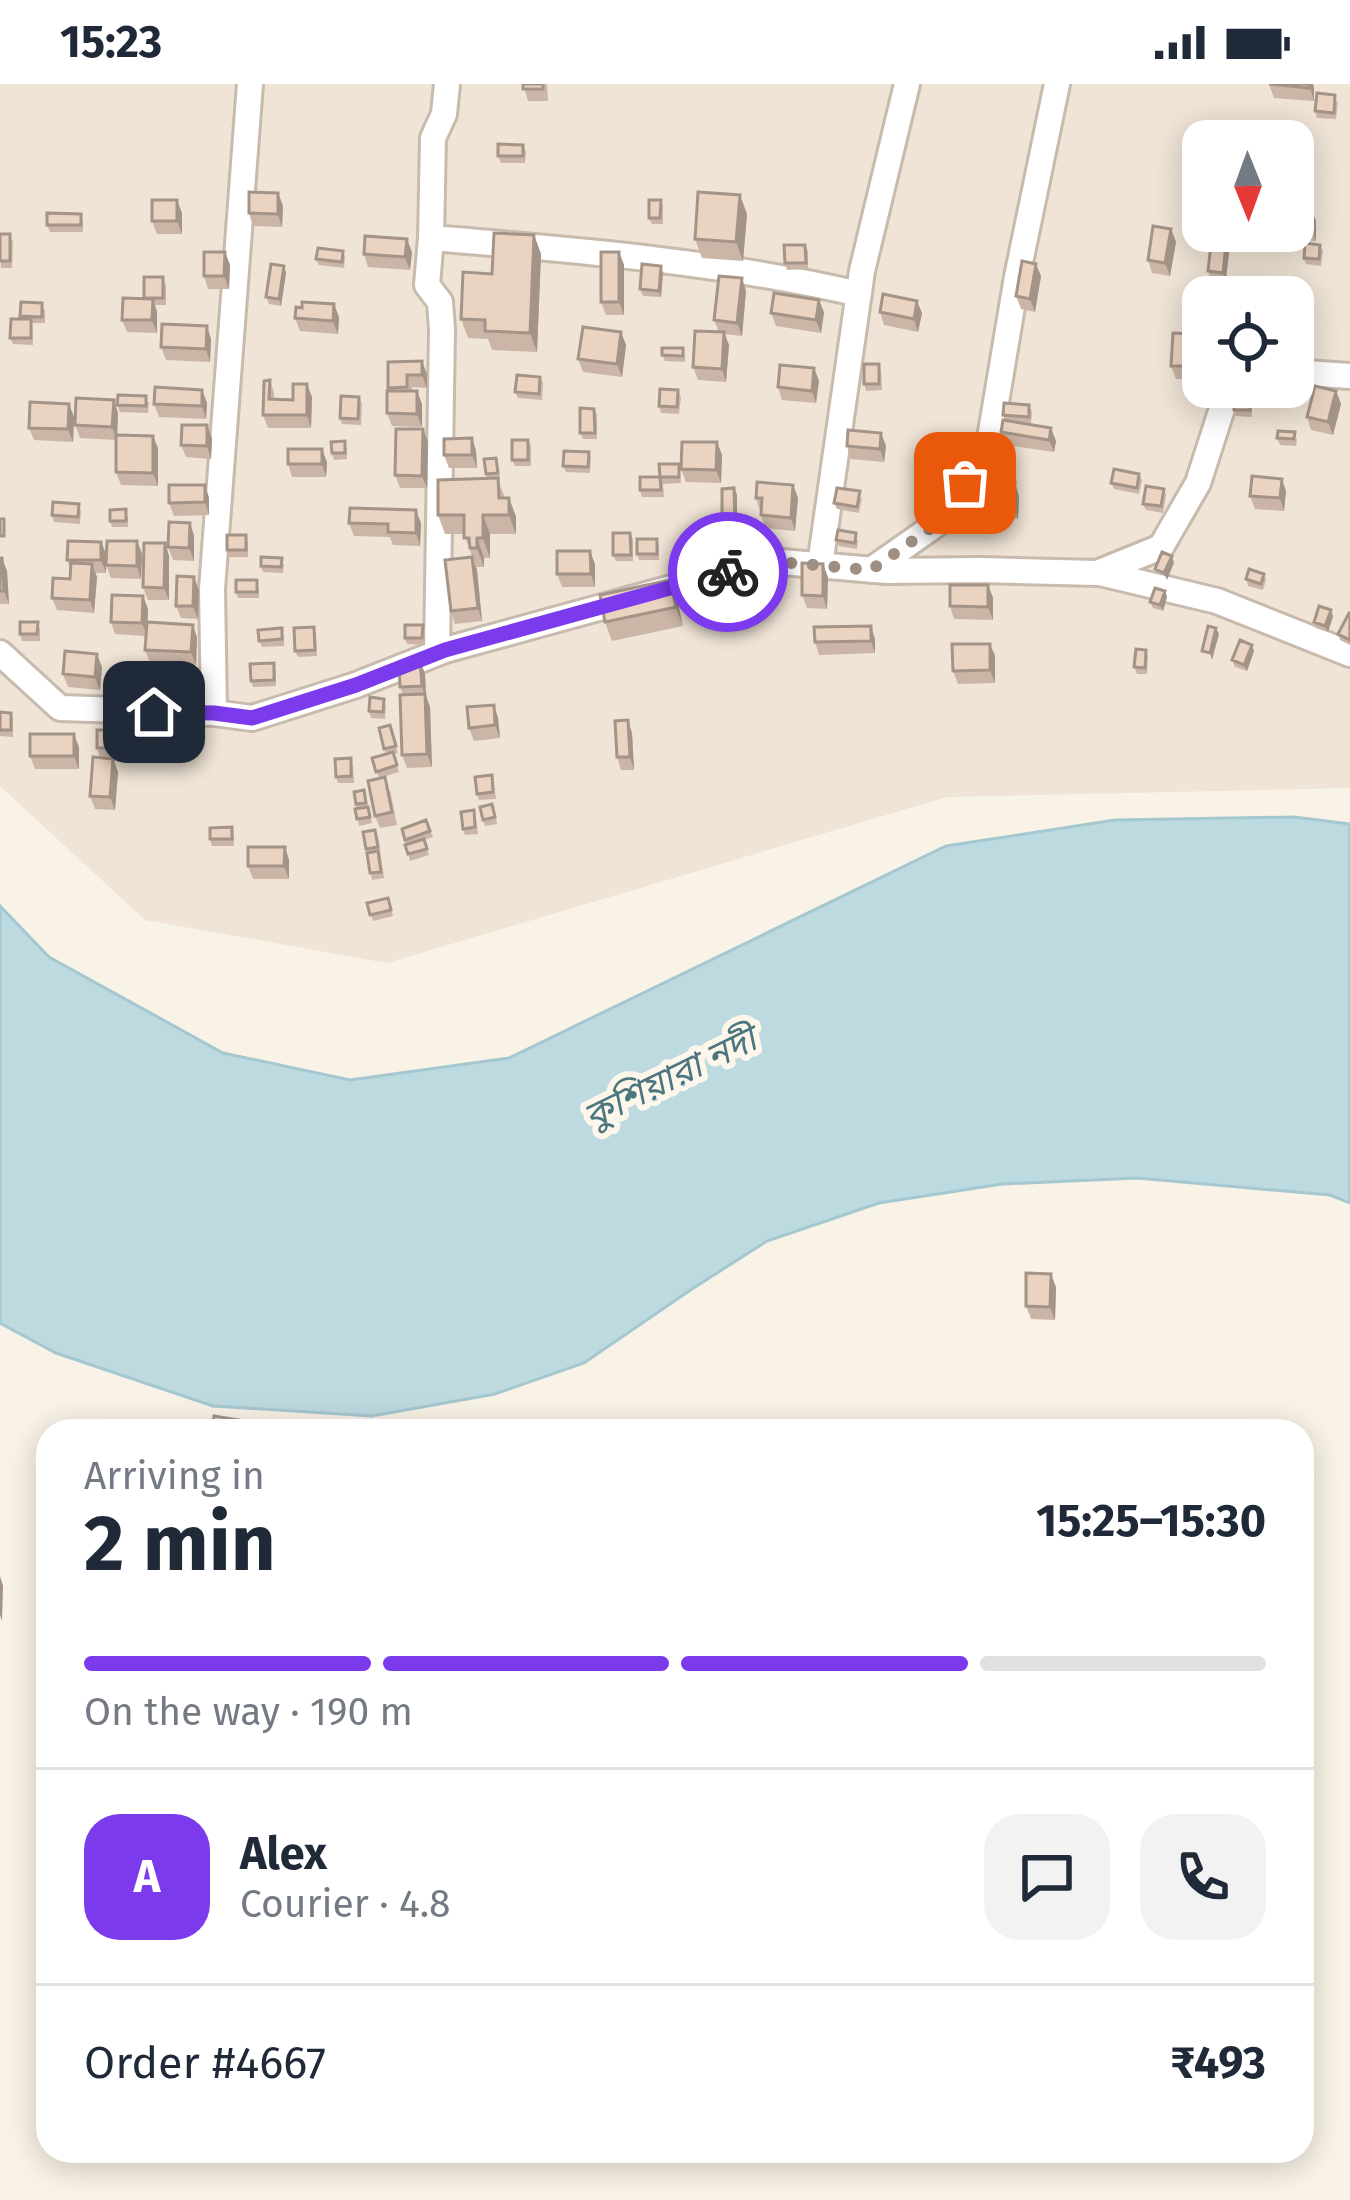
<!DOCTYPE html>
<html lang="en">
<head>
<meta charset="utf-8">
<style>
	:root { --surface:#fff; --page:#f2f2f3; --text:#1f2937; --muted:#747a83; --line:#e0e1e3; --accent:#7c3aed }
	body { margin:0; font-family:"Fira Sans","Noto Sans Bengali",sans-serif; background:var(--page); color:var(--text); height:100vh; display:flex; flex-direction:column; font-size:45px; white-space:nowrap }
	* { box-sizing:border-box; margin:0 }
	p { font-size:39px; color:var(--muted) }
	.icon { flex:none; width:66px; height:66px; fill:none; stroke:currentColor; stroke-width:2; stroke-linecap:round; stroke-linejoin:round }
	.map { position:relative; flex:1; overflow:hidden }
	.panel { position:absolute; left:36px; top:1335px; width:1278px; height:744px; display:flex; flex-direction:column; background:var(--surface); border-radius:36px; box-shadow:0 6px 30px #0003 }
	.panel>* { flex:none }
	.needle { width:78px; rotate:179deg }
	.buttons { position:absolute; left:1182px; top:36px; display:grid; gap:24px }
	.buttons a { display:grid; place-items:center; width:132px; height:132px; border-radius:24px; background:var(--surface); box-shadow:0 6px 30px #0003; font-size:60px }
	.pin { position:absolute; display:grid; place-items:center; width:102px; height:102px; color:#fff; margin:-51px; border-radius:24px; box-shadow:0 6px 18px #0006 }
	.courier { position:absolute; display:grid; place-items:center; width:120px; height:120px; margin:-60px; border:9px solid #7c3aed; border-radius:50%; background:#fff; color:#222; box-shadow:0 3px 15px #0007 }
	.headline em { font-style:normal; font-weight:700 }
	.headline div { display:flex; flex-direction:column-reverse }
	.headline { display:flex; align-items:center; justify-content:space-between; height:204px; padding:0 48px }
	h1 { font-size:78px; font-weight:700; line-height:90px }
	.bar { display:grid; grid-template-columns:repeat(4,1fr); gap:18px 12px; align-content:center; height:144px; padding:0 48px }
	.bar i { height:15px; border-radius:9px; background:var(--line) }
	.bar .current { background:var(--accent) }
	.bar p { grid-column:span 4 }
	.line { display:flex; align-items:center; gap:30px; padding:0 48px; border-top:3px solid var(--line) }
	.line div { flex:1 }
	.round { display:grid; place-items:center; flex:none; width:126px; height:126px; border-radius:36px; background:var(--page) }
	.status { display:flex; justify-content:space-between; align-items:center; height:84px; padding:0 60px; background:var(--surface); direction:ltr }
	.status svg { height:33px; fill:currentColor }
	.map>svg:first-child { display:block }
</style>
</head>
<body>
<div class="status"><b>15:23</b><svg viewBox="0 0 49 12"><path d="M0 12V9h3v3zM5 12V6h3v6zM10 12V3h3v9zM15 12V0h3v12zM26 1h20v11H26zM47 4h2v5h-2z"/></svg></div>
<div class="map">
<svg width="1350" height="2116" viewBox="0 0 1350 2116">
	<rect width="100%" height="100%" fill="#f9f2e6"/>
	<path fill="#efe4d5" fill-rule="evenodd" d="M0,0H1350V704L947,713L387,879L145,836L0,702ZM1203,57H1293V147H1203ZM1203,213H1293V303H1203Z"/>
	<path fill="#bddae0" stroke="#a5c8d0" stroke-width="3" d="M1294,733L1350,740V1119L1330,1111L1137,1094L1002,1100L879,1119L767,1157L692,1205L584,1279L495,1310L372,1332L213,1322L56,1269L0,1239V822L49,873L223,969L350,996L509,974L946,762L1115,736Z"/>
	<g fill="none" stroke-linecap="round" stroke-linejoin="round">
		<defs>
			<path id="minor" d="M447,0L444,30L433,54L431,154C575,166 717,177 859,210
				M431,154L427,201L440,218L442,245L437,569
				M1293,291L1306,289L1350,292
				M820,481L862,187L907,0
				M871,486L941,437L989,360L1017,193L1057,0
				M1100,489L1217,517L1350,570
				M0,569L60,624L214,629L252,634L356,601L445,566L770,477L886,487L981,486L1097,489L1161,463L1198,399L1228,306L1240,303
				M214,629L212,505L250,0"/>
		</defs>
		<use href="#minor" stroke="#c8baad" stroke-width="30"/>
		<use href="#minor" stroke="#fff" stroke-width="24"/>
	</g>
	<path fill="#cab5a6" d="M523,0H547L548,17H528Z
		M1269,0H1313L1314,17L1274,14Z
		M1338,17L1336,35L1317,34L1315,27Z
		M523,61L526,68L525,79H501L498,72Z
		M278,109L283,122L282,143L253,142L249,129Z
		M661,116L663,123V140H652L649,134Z
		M1293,124H1311L1316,137V157L1290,156L1286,147H1293Z
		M182,129V150H157L152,137Z
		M81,130L83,136V148H50L47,141Z
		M747,130L743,177L702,174L695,155Z
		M1171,145L1176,158L1170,192L1152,189L1148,176Z
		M0,150L13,157L12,184H1Z
		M534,151L541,170L537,268L492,266L488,255L468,254L461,235L492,190Z
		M805,161L808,167V185L787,186L785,179Z
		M1226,161L1229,168L1226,195L1210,194L1208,187Z
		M1320,161L1323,167L1321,182L1306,180L1304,174Z
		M343,167L345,173L344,184L319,181L316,175Z
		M225,168L230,181L229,205H208L204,192Z
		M412,168L410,186L368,183L364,170Z
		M619,168L624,181V231H606L601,218Z
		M284,182L286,189L281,222L269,220L266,213Z
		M661,182L663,189L661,213L643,212L640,205Z
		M1041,192L1035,228L1021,225L1016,212Z
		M166,199V221H155L157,228V249L127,248L122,236Z
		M746,207L742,252L724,250L729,261L726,298L698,296L693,283L719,248L714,236Z
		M45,225V239H32L33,261L13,260L10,254L21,235L20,232Z
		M824,228L821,249L776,242L771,229Z
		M880,228L922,229L918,248L884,241Z
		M339,233L338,250L300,247L295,234Z
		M621,248L626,261L622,293L583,288L578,275Z
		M211,255L210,278L166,276L161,263Z
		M1195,263L1194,295H1176L1171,282Z
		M662,271H685V278L665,277Z
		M388,278L427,290V304L412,303V307L422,320V343L392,342L387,329L389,307Z
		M814,284L819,297L816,319L782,316L778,303Z
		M881,286L882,306L866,307L864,300Z
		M540,293L543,299L542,316L518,314L515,308Z
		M270,296L274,309V315L312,313L311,344H268L263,331Z
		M1295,305L1298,312L1297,322L1283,321L1280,315Z
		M202,306L207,319L206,335L159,333L154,320Z
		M678,306L681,313L679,330L661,329L659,322Z
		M1336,307L1341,320L1333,351L1311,346L1307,333Z
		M359,313L362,320L361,341L342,340L340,334Z
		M149,318L148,329L120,328L117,321Z
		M69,320L74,333L73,358L34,356L29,344Z
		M1029,321L1032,328L1031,339L1008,337L1056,357L1054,368L1005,361L1001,348L1005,337L1003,331Z
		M1252,324V333L1236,332L1234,326Z
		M594,325L597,331V355H583L580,349Z
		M118,329L117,351L158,364V402L121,401L116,388V356L80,354L75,341Z
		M423,345L428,358L427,404H400L395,391Z
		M881,349L886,362L884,378L851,375L847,362Z
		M212,354L211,375L186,373L181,361Z
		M472,354L476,367L477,384H449L444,371Z
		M1277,354L1297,355L1296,362L1280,361Z
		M528,356L531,363V382H515L512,376Z
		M717,358L722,371L721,399L686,398L681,385Z
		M347,364V375L334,376L332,369Z
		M589,368L591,374L590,389L566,388L563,382Z
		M496,374L500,395L498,396L505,414H509L516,433V450H490V474H484V483H476L464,450H445L438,431L487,395L486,390Z
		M327,378L326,393H292L288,380Z
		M679,380L681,399L663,400L664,413H642L640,406Z
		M1139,390L1142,396L1139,410L1114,405L1111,399Z
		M205,401L209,414V431L174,432L169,419Z
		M793,401L798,414L795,447L765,444L756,414Z
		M734,404L737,411V446H724L722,440Z
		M1164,405L1166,411L1163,429L1146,426L1143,420Z
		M1286,407L1284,427L1255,425L1250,412Z
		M1019,412L1018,435L982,433L977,420Z
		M862,414L859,429L837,425L834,419Z
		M81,426L80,440L54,438L52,431Z
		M128,432V443H112L110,437Z
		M190,439L194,452V477L173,476L168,463Z
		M349,439H421L420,462L393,461L390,453L354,452Z
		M749,446L752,453V467H723L721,461Z
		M630,449L633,455V477H616L613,471Z
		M657,455L659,461V476H639L637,470Z
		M836,456H858L857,465L839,462Z
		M137,457L142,470L141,495L111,494L106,481Z
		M248,457V473H229L227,466Z
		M101,458L106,470V489H95L97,493L94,529L57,526L52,514L70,495L71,486L67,476Z
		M165,459L169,472V516H148L143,503Z
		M472,473L477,486L482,537L455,540L451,527Z
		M0,474L7,487L9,520H0Z
		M284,480L283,489L263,488L261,482Z
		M595,480V503H562L557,490Z
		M1264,490L1266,496L1263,506L1248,502L1246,495Z
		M828,493L827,525L807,524L802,511Z
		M988,501L993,514V536L954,535L950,522Z
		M259,503V514H238L236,508Z
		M199,506L198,535L181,534L176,522Z
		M1165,507L1167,513L1163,527L1153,524L1150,518Z
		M143,512L148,525L147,538L193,541L197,554L196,581L150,579L145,566L146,552L115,550L111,538Z
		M677,516L683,542L612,557L605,538Z
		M1350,529V561L1340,556L1338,550Z
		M1333,532L1328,548L1316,544L1314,538Z
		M423,541L425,548V561L407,560L405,554Z
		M40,544V557H22L20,550Z
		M316,549L317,572L298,573L295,567Z
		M284,551V562L262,563L259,557Z
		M875,555V569L819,571L815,558Z
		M990,560L995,572V599L958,600L953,587Z
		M1146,566L1148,572L1147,590H1137L1134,583Z
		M1254,567L1247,587L1235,583L1232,576Z
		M420,577L425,590L426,612L430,623L432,683L407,684L402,671L403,611L400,603Z
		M102,583L100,606L68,603L63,590Z
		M276,586V602L253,603L251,597Z
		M386,621L385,635L371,634L369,627Z
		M0,628L13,635V653L0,652Z
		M498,634L500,654L474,657L469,644Z
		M390,641L398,669L393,670L399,688L379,694L372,674L386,670L379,644Z
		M632,649L634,686H621L617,673Z
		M139,659V676L114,677L118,688L115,726L95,725L90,712L100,674L97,664Z
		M79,663V685H35L30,672Z
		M353,681L354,699H338L336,693Z
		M494,698L496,715L479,716L477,710Z
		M364,706L372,739L359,742L354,708Z
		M390,706L397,741L380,744L375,732Z
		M495,727L497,740L485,742L483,736Z
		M476,733L478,750L465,751L463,745Z
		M426,736L433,753L424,756L429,771L410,777L402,745Z
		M363,748L378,752L384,794L372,796Z
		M234,750V762H212L210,755Z
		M285,763L289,776V795H253L248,782Z
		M367,819L390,820L393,832L373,837Z
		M1056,1203L1055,1236L1031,1235L1026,1222Z"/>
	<path fill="#a49487" d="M1309,0H1313L1314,4V17Z
		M278,109L283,122L282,143L278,130Z
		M740,111L747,130L743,177L736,158Z
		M177,116L182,129V150L177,137Z
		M1311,124L1316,137V157L1311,144Z
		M1171,145L1176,158L1170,192L1165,179Z
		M534,151L541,170L537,268L530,249Z
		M407,155L412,168L410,186L405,173Z
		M1226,161L1229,168L1226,195L1223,189Z
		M225,168L230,181L229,205L224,192Z
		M619,168L624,181V231L619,218Z
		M1036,180L1041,192L1035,228L1030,215Z
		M284,182L286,189L281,222L279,215Z
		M661,182L663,189L661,213L659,207Z
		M742,194L746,207L742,252L737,239Z
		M153,215L157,228V249L152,236Z
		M819,216L824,228L821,249L816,236Z
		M917,217L922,229L918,248L914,235Z
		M334,220L339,233L338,250L333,237Z
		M207,242L211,255L210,278L206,265Z
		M621,248L626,261L622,293L617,280Z
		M724,248L729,261L726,298L722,285Z
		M1190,250L1195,263L1194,295L1189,282Z
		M422,277L427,290V304L422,291Z
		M814,284L819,297L816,319L812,307Z
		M307,300L312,313L311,344L307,331Z
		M202,306L207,319L206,335L202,322Z
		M417,307L422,320V343L417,330Z
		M1336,307L1341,320L1333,351L1328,338Z
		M114,316L118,329L117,356L112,343Z
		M69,320L74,333L73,358L68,345Z
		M207,341L212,354L211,375L207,362Z
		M1051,344L1056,357L1054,368L1049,356Z
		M423,345L428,358L427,404L422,392Z
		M881,349L886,362L884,378L880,365Z
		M153,352L158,364V402L153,389Z
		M472,354L476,367L477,384L472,371Z
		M717,358L722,371L721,399L716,386Z
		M322,365L327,378L326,393L322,380Z
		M1282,395L1286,407L1284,427L1280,414Z
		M1015,399L1019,412L1018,435L1013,422Z
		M205,401L209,414V431L205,418Z
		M793,401L798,414L795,447L791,434Z
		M734,404L737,411V446L735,440Z
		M509,414L516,433V450L509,431Z
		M416,426L421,439L420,462L416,449Z
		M483,431L490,450V474L483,454Z
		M190,439L194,452V477L189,464Z
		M477,454L484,474V483L477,464Z
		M137,457L142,470L141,495L137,482Z
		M101,458L106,470V489L101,476Z
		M165,459L169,472V516L164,504Z
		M590,467L595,480V503L591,490Z
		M1172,472L1174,479L1167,496L1164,489Z
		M472,473L477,486L482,537L478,524Z
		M2,474L7,487L9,520L4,507Z
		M92,480L97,493L94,529L90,516Z
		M823,480L828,493L827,525L823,512Z
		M194,493L199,506L198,535L193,522Z
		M670,496L677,516L683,542L676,523Z
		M988,501L993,514V536L988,523Z
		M1165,507L1167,513L1163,527L1160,521Z
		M143,512L148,525L147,552L142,539Z
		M1331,526L1333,532L1328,548L1325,542Z
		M193,541L197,554L196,581L191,568Z
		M871,542L875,555V569L871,557Z
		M1216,544L1219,550L1212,576L1210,569Z
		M990,560L995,572V599L990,586Z
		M1252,561L1254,567L1247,587L1244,581Z
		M97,570L102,583L100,606L95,593Z
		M420,577L425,590L426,612L430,623L432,683L427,670L425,613L422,602Z
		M494,621L498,634L500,654L495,641Z
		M628,636L632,649L634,686L630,673Z
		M134,646L139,659V676L134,663Z
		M74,650L79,663V685L74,672Z
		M113,675L118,688L115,726L110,713Z
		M285,763L289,776V795L284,782Z
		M1051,1190L1056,1203L1055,1236L1050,1223Z
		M0,1492L3,1502L2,1537L0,1531Z"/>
	<path fill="#ebd3c1" stroke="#a49487" stroke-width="3" d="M523,0H543V5H523Z
		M1269,0H1309V4Z
		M1317,9L1335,11L1334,29L1315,27Z
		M498,60L523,61V72H498Z
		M249,108L278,109V130L249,129Z
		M698,108L740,111L736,158L695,155Z
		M152,116H177V137H152Z
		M649,116H661L660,134H649Z
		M1293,124H1311V144H1293Z
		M47,129L81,130V141H47Z
		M1153,142L1171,145L1165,179L1148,176Z
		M494,149L534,151L530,249L485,247V236L461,235L463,188L492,190Z
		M0,150H10V177H0Z
		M365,152L407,155L405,173L364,170Z
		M1305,159L1320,161L1319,175L1304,174Z
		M1211,160L1226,161L1223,189L1208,187Z
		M784,161H805L806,179H785Z
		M318,164L343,167L342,178L316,175Z
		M204,168H225L224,192H204Z
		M601,168H619V218H601Z
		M1022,177L1036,180L1030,215L1016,212Z
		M271,180L284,182L279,215L266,213Z
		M642,180L661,182L659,207L640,205Z
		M719,192L742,194L737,239L714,236Z
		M144,193H163V214H144Z
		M774,209L819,216L816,236L771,229Z
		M883,210L917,217L914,235L880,228Z
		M123,214L153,215L152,236H122Z
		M21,218L42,219V233L20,232Z
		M302,218L334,220L333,237L295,234L296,223L302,224Z
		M11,235H31V254H10Z
		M162,240L207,242L206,265L161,263Z
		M583,243L621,248L617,280L578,275Z
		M695,247L724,248L722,285L693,283Z
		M1173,249L1190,250L1189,282H1171Z
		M662,264H683V272L662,271Z
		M422,277V291H407V303L388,304V278Z
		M864,280H879V300H864Z
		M780,281L814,284L812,307L778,303Z
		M517,291L540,293L539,310L515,308Z
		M270,296L269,315L293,316V300H307V331H263L264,297Z
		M1315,302L1336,307L1328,338L1307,333Z
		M155,303L202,306V322L154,320Z
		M1281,304L1295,305L1294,316L1280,315Z
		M660,305L678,306L677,323L659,322Z
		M387,307H417V330L387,329Z
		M118,311L146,312V322L117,321Z
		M341,312L359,313L358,335L340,334Z
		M76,314L114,316L112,343L75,341Z
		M1234,317L1250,318V326H1234Z
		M30,318L69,320L68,345L29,344Z
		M1004,319L1029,321V333L1003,331Z
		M580,324L594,325L595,349H580Z
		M1003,336L1051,344L1049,356L1001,348Z
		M182,341H207V362L181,361Z
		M396,345H423L422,392L395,391Z
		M848,346L881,349L880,365L847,362Z
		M1278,347L1295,348L1294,355L1277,354Z
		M116,351L153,352V389L116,388Z
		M472,354V371H444V355Z
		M512,356H528V376H512Z
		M345,357V369H332L331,358Z
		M682,358H717L716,386L681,385Z
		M288,365H322V380H288Z
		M564,367L589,368L588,383L563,382Z
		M496,374L498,389L486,390L484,375Z
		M659,380H679V393H660L661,406H640V393H660Z
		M1114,385L1139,390L1137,404L1111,399Z
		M1252,392L1282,395L1280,414L1250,412Z
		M498,394L499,414H509V431H483V454H477V464H470L469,454H464V431H438V396Z
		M978,397L1015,399L1013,422L977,420Z
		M757,398L793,401L791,434L761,431L762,414H756Z
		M169,401H205V418L169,419Z
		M1146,402L1164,405L1161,422L1143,420Z
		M734,404L735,440H722V405Z
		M837,404L860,407L857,423L834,419Z
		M53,418L79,420L78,433L52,431Z
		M350,424L416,426V449L388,448V440L349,439Z
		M126,425V437H110V426Z
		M0,435H4V452H0Z
		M169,438L190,439L189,464L168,463Z
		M749,446L750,460L721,461V447Z
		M838,446L856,449L855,459L836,456Z
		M613,449H630L631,471H613Z
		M227,451H246V466H227Z
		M637,455H657V470H637Z
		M68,457L101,458V476H67Z
		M107,457H137V482L106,481Z
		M144,459H165L164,504L143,503Z
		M557,467H590L591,490H557Z
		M1162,468L1172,472L1164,489L1155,485Z
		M261,473L282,474L281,483L261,482Z
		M472,473L478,524L451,527L445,476Z
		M0,474H2L4,507H0Z
		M71,479L92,480L90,516L52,514L53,494L70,495Z
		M802,479L823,480V512L802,511Z
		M1249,485L1264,490L1261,500L1246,495Z
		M177,492L194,493L193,522H176Z
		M236,496H257V508H236Z
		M670,496L676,523L605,538L600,511Z
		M950,501H988V523L950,522Z
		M1155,504L1165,507L1160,521L1150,518Z
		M112,511L143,512L142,539L111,538Z
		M1319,522L1331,526L1325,542L1314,538Z
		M1349,529H1350V556L1338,550Z
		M20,538H38L37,550H20Z
		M147,538L193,541L191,568L145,566Z
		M405,541H423L422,554H405Z
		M871,542V557L815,558L814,543Z
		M1208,542L1216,544L1210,569L1202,567Z
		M314,543L315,566L295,567L294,544Z
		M282,544V555L259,557L258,546Z
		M1240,556L1252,561L1244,581L1232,576Z
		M952,560H990V586L953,587Z
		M1136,565L1146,566L1145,584L1134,583Z
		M65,567L97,570L95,593L63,590Z
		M420,577L422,602L400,603L399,578Z
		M274,579V596L251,597L250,580Z
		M425,610L427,670L402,671L400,611Z
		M370,613L384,615L383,628L369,627Z
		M494,621L495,641L469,644L467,623Z
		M0,628L11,629V646H0Z
		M628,636L630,673H617L615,637Z
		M390,641L396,662L384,665L379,644Z
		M97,646H134V663L97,664Z
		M30,650H74V672H30Z
		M393,668L397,681L376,688L372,674Z
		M93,673L113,675L110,713L90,712Z
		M351,674V692L336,693L335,675Z
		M492,691L493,708L477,710L475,693Z
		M385,693L392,728L375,732L368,697Z
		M364,706L366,719L356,720L354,708Z
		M492,720L495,733L483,736L480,723Z
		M368,723L370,733L357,735L355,725Z
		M474,726L475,743L463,745L461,728Z
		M426,736L430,747L405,756L402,745Z
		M232,743V755H210V744Z
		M375,746L378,763L366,765L363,748Z
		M424,755L427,765L408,770L405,761Z
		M248,763H285L284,782H248Z
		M378,767L381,788L370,789L367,769Z
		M388,814L391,826L370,831L367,819Z
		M1026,1189L1051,1190L1050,1223L1026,1222Z
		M214,1332L251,1338L250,1347L212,1346Z"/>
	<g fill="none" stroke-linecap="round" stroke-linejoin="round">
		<path stroke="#9f8f83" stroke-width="12" stroke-dasharray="0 21.6" d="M728,488L770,477L871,486L941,437L965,399"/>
		<path stroke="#7c3aed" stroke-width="15" d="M154,628L214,629L252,634L356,601L445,566L728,488"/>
	</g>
	<g text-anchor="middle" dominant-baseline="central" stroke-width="12" stroke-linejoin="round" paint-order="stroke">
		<g font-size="36" font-style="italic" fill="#4b757f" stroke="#fcf6eb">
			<text transform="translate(670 994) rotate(-26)">কুশিয়ারা নদী</text>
		</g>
	</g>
</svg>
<div class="buttons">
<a><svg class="needle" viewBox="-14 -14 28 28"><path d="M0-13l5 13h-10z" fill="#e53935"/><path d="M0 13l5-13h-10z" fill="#747a83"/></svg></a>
<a><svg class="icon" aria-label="locate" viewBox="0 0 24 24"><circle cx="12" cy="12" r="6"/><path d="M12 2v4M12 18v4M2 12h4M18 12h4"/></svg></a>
</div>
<div class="pin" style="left:965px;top:399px;background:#ea580c"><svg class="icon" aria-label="bag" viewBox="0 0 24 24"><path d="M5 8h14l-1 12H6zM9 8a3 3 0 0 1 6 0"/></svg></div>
<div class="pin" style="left:154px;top:628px;background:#1f2937"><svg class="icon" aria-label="home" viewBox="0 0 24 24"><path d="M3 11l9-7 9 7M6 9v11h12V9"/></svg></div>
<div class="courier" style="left:728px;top:488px"><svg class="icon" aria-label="bike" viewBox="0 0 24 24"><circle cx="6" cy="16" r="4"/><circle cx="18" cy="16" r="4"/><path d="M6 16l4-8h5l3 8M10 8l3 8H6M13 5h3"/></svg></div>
<section class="panel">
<div class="headline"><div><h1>2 min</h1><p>Arriving in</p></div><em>15:25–15:30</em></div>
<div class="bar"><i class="current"></i><i class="current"></i><i class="current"></i><i></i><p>On the way · 190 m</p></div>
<div class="line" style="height:216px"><b class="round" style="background:var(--accent);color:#fff">A</b><div><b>Alex</b><p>Courier · 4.8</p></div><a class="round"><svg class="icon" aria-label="chat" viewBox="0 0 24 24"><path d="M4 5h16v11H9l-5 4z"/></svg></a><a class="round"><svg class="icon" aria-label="phone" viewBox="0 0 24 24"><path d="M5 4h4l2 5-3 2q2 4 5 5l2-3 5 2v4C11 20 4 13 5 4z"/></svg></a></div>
<div class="line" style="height:156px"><div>Order #4667</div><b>₹493</b></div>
</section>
</div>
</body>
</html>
